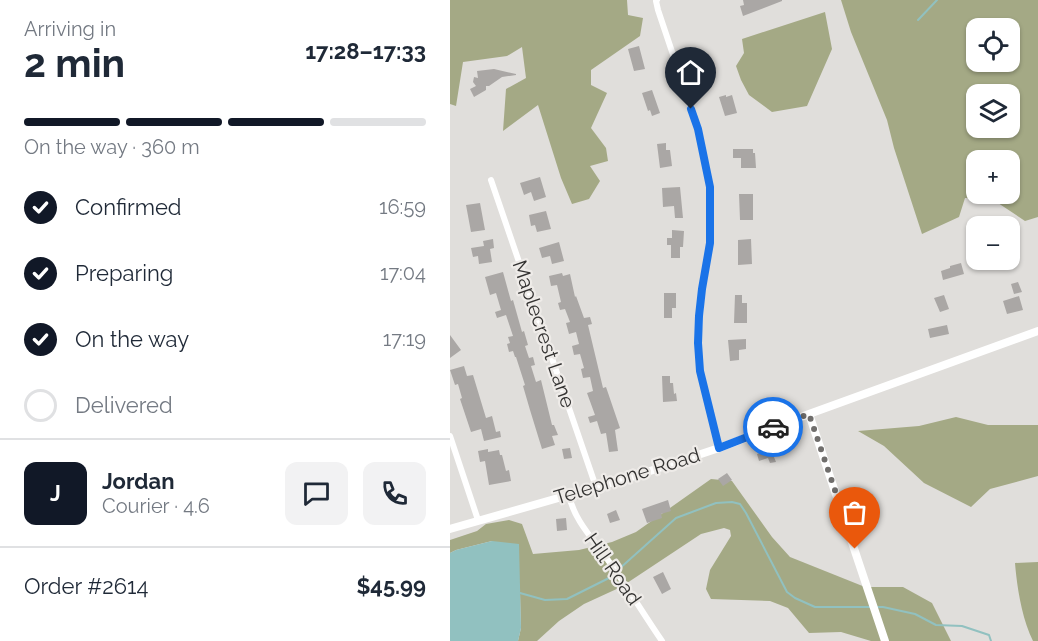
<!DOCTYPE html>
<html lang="en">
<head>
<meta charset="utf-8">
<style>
	:root { --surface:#fff; --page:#f2f2f3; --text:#1f2937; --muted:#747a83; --line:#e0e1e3; --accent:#111827 }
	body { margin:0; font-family:Raleway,sans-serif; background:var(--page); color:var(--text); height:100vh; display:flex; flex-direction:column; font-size:22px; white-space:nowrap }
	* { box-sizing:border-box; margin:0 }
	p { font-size:20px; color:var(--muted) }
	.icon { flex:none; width:33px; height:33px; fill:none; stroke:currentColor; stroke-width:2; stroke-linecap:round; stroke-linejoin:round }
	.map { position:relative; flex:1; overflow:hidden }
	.sheet { display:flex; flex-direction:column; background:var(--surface); width:450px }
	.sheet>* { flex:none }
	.fabs { position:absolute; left:516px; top:18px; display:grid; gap:12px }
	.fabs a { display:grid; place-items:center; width:54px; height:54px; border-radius:12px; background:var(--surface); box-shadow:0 2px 4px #0004; font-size:30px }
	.pin { position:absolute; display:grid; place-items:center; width:51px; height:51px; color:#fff; margin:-62px -26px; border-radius:50% 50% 50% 0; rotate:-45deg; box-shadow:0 0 6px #0007 }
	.pin .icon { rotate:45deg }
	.courier { position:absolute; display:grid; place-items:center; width:60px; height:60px; margin:-30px; border:4px solid #1a73e8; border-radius:50%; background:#fff; color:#222; box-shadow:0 2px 8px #0007 }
	.summary em { font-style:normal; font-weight:700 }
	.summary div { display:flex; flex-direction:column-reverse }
	.summary { display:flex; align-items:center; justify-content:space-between; height:102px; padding:0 24px }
	h1 { font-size:39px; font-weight:700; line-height:45px }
	.bar { display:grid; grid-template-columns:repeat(4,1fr); gap:9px 6px; align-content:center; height:72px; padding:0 24px }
	.bar i { height:8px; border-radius:4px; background:var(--line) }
	.bar .current { background:var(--accent) }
	.bar p { grid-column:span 4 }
	.line { display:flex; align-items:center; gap:15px; padding:0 24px; border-top:2px solid var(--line) }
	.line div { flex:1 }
	.round { display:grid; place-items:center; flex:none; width:63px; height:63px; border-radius:12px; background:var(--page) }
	ol { padding:0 24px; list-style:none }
	li { display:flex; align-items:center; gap:18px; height:66px }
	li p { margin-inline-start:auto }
	li .icon { padding:6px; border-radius:50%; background:var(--accent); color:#fff; stroke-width:4 }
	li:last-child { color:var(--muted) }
	li i { width:33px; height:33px; border:3px solid var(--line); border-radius:50% }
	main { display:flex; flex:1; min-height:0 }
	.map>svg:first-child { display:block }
</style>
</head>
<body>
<main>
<section class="sheet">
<div class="summary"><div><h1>2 min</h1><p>Arriving in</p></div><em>17:28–17:33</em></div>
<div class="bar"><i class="current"></i><i class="current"></i><i class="current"></i><i></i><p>On the way · 360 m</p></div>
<ol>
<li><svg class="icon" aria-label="check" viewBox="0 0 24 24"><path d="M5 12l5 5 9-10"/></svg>Confirmed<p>16:59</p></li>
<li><svg class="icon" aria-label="check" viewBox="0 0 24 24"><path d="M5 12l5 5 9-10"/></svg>Preparing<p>17:04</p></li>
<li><svg class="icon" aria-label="check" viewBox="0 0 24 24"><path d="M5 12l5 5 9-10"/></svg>On the way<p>17:19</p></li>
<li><i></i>Delivered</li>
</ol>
<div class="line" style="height:108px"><b class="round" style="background:var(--accent);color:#fff">J</b><div><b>Jordan</b><p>Courier · 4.6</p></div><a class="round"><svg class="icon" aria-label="chat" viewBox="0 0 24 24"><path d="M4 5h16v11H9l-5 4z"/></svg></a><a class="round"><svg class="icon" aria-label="phone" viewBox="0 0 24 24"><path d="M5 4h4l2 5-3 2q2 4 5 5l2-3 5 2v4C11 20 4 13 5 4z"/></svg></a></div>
<div class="line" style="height:78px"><div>Order #2614</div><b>$45.99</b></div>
</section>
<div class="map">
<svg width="588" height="641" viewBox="0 0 588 641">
	<rect width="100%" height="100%" fill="#e0dedb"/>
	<path fill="#a4a985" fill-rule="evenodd" d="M0,0H177L178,15L193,18L190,36L141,70V85L157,93L141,128L156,148L158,161L140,166L150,181L139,199L122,204L111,178L88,105L53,131L56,89L76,78L72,47L57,56L13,62L6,106L0,104Z
		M391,0H588V217L575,221L542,199L515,198L509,217L472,234L444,148L437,120L401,32ZM526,28H560V62H526ZM526,94H560V128H526ZM560,160V194H526V160Z
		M375,12L382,49L357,106L322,112L299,95L291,80L286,66L294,53L292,39Z
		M506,417L538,425H588V476L540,489L521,507L474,483L434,446L408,431L469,426Z
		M261,479L282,481L322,537L340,557L415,587H453L482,603L501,641H421L391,632L359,633L338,608L320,601L261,599L256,589L260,570L281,536L280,530L274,528L251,534L171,587L134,604L109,621L87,641H68L71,628L70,593L42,541L6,550L0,553V540L27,531L36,524L59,520L72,524L83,554L129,550L162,542L186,532Z
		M588,562V641H583C572,619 567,588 565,563Z"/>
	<path fill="#91c1c0" d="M42,541L69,544L71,628L68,641H0V553L6,550Z"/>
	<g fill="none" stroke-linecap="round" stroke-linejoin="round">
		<path stroke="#91c1c0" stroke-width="2" d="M468,20L487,0
			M70,593L95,600L117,599L159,578L226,518L266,503L282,502L290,504L296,513L337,592L345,598L365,607H433L465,614L486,625L512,626L539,635L541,641"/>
	</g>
	<path fill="#aaa7a5" d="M293,0H332V1L293,16L290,6L294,5Z
		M189,46L195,69L184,71L178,49Z
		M44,69L66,74V75L52,77L39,86H36V90L24,97L20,89L26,86L23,82L24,77L28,78L27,71Z
		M202,90L210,113L202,116L200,110L198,111L192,93Z
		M276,95V97L282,95L287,113L275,116L269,97Z
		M216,143V150H220L222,166L210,168L207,144Z
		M283,149H303V153H305L306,168H291V158H283Z
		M90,177L96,197L84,201L81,192L74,195L70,183Z
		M230,187L233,218H225L224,206L213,207L212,188Z
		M289,194H303V220H290Z
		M30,203L35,230L21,232L16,205Z
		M96,211L101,229L87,232L85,225L81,226L79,215Z
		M222,230L234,231L233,247H230V258H221V245H217V238H222Z
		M43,239L44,248L40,249L42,262L29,264L28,256L23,257L21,248L34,246L33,241Z
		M301,239L302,264L288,265V240Z
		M109,242L114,261L102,264L100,256L92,258L89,248Z
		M511,263L514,274L493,280L491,271L500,268V266Z
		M53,272L61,301L63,300L72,332L74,331L78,345L75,346L79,358L83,357L85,365L81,366L86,382L91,380L102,425H104L108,435L102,436L105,445L92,449L80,410L73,386L75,385L66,357H65L63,351L59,352L57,344L60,343L58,337L63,336L56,315L47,318L45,312L51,310L46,293L40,295L35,277Z
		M112,273L113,276L120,274L125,297L126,296L134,318L140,317L142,324L138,325L153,388L156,387L170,428L165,430L168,451L159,452L156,433L151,434L147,421L140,423L138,417L145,415L137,393L143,391L140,377L133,378L131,369L134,368L130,354L124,355L122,346L129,344L126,332L119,334L116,323L120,322L115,309L110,310L108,303L111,302L107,285L101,286L99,276Z
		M568,282L572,292L564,294L561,284Z
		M214,293H226V308H222V318H214Z
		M285,295H292V303H297V323H284Z
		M494,295L499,309L490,312L484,298Z
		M569,296L573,310L557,314L553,301Z
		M497,325L499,334L480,338L478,329Z
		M0,335L11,350L0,358Z
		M296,339V349L289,350V360L280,361L278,340Z
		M14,366L17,376L23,375L36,418L42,416L46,432L50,431L51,437L34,441L31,429L21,432L10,399L12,398L8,384L5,385L0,370Z
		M212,376H220V383H223L224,394L226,393L227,401L213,402Z
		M120,448L122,458L114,459L112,449Z
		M38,449V452L49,450L50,455H52L56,471L59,470L61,481L39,485L35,461L30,462L28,451Z
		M318,450L319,453L322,452L326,462L320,463L318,458L309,461L307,454Z
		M277,473L282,480L273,486L268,479Z
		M218,500L221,511L211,514L212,518L197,523L192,509Z
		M166,510L170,520L160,523L157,514Z
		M116,518L117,530L107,531L106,519Z
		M213,572L221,589L212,594L203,577Z"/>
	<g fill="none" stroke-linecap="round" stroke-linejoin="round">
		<path stroke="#fff" stroke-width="6" d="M207,0L206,1L208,10L248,129L260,187V243L252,289L248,343L250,371L269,448
			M41,180L146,487
			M0,436L28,520
			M119,495C124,521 145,541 160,563C178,588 194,615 212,641"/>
		<path stroke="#fff" stroke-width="8" d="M359,414L435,641
			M0,529L185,476L269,448L359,414L588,331"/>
	</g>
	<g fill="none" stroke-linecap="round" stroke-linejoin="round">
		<path stroke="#706e6c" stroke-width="6" stroke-dasharray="0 10.8" d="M323,427L359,414L405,549"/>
		<path stroke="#1a73e8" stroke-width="8" d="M241,109L248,129L260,187V243L252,289L249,316L248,343L250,371L269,448L323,427"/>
	</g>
	<g text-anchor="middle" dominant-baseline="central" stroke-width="4.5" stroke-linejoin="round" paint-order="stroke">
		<g font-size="20" fill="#333231" stroke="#eeebe8">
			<text transform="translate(94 334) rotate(71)">Maplecrest Lane</text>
			<text transform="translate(177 476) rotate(-17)">Telephone Road</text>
			<text transform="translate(163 569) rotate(55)">Hill Road</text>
		</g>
	</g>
</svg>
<div class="fabs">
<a><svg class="icon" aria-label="locate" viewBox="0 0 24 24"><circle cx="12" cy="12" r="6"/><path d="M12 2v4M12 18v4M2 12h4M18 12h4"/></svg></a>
<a><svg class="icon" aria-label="layers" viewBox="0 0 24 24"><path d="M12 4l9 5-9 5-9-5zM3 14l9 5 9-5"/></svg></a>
<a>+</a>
<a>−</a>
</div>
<div class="pin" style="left:405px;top:549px;background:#ea580c"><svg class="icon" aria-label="bag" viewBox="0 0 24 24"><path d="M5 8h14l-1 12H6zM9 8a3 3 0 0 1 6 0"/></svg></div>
<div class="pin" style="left:241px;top:109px;background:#1f2937"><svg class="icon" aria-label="home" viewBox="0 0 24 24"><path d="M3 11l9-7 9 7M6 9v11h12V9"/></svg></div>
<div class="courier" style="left:323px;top:427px"><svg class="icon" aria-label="car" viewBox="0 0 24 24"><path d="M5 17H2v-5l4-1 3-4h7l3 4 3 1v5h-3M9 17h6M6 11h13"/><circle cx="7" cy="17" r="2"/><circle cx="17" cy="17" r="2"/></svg></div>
</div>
</main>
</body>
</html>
